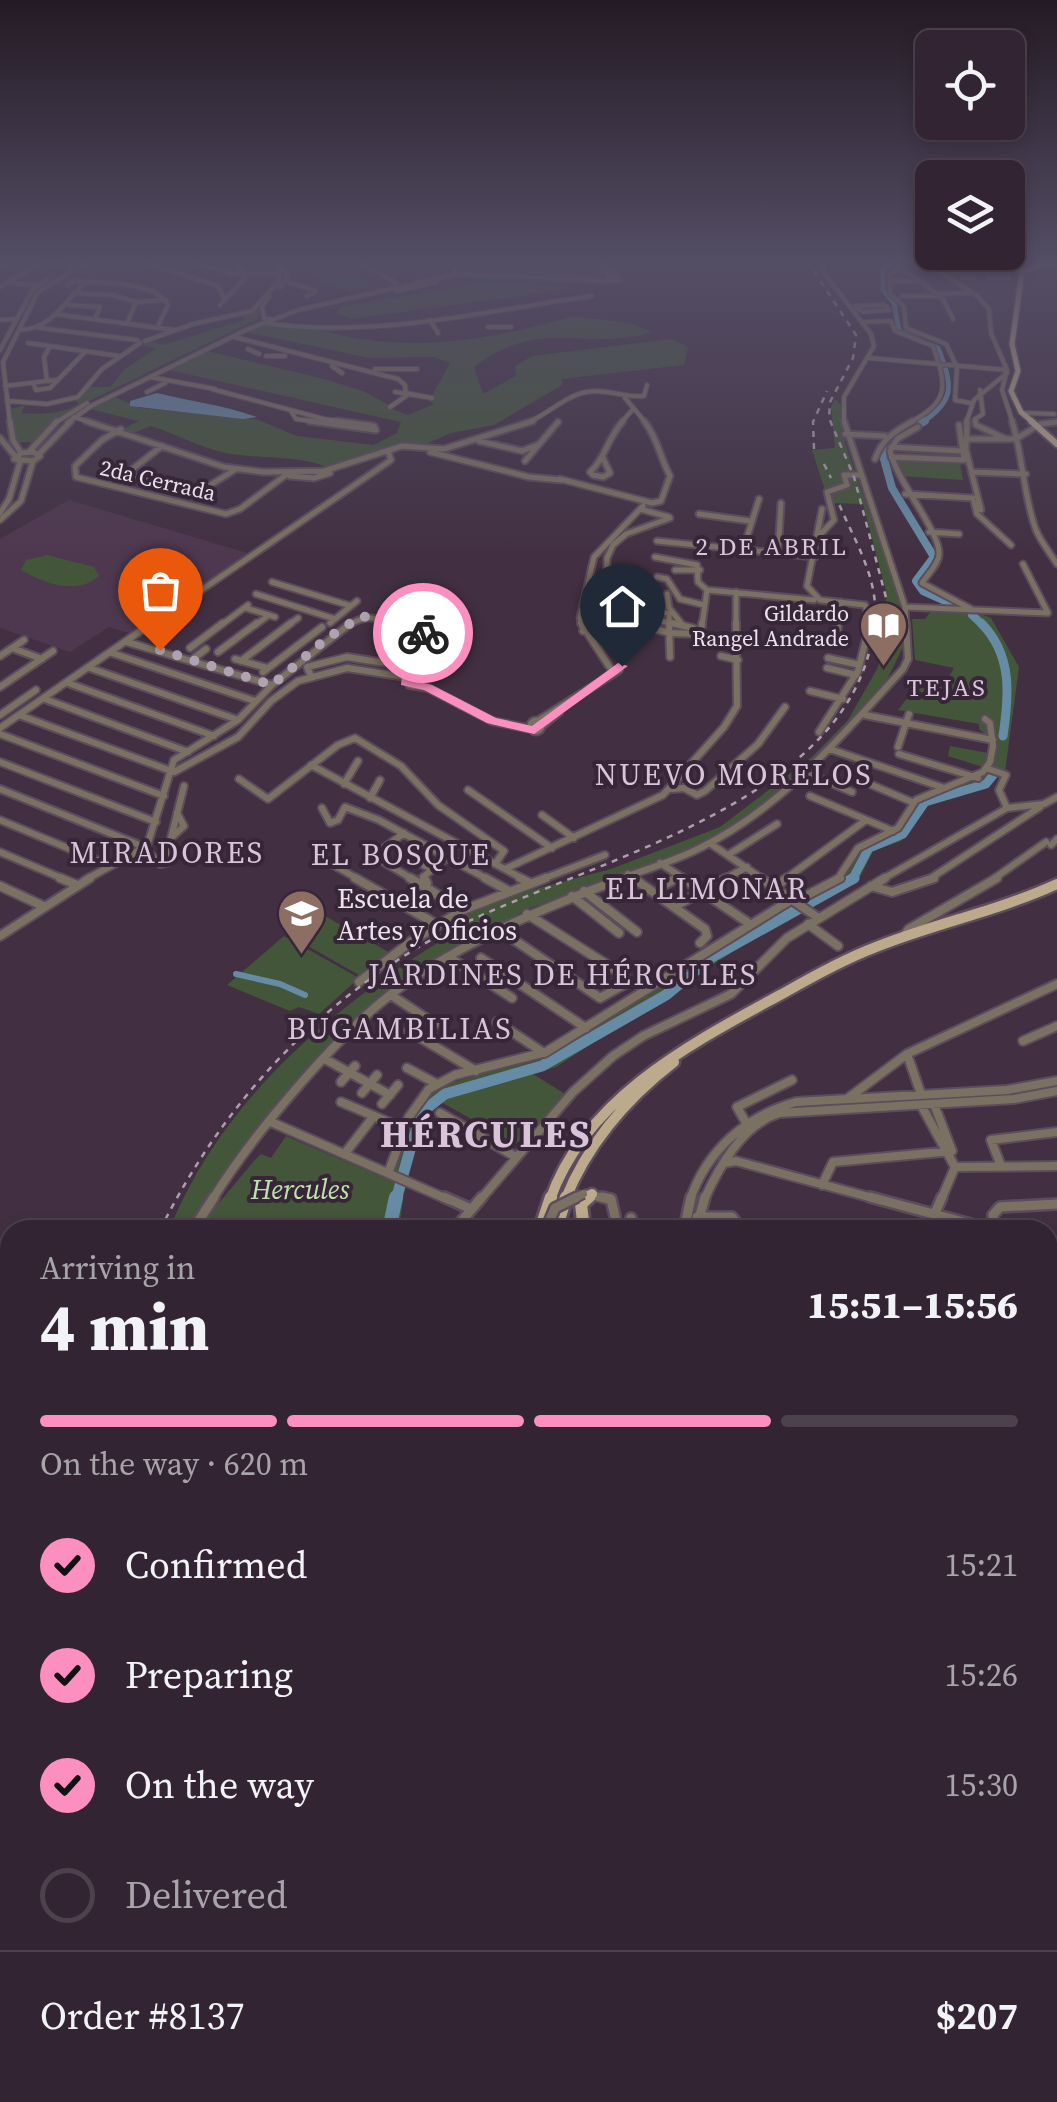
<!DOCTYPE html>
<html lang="en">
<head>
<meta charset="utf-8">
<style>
	:root { --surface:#322432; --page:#3d303e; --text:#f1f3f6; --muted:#a8a4ac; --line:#4d414d; --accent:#fd8ec0 }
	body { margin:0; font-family:"Source Serif 4",serif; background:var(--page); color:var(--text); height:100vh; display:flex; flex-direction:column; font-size:38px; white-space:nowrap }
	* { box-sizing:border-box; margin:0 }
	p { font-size:32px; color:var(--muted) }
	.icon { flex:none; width:55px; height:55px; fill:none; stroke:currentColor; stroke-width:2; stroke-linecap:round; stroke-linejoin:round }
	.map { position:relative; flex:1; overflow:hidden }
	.panel { position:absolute; left:0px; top:1220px; width:1058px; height:882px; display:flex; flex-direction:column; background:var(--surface); border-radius:30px 30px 0 0; box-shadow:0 5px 15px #0003,0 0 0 2px var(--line) }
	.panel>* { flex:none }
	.fabs { position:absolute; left:915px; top:30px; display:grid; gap:20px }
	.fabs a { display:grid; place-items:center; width:110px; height:110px; border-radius:15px; background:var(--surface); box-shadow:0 5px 15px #0003,0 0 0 2px var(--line); font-size:50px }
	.pin { position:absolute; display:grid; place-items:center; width:85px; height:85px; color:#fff; margin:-102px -42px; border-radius:50% 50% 50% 0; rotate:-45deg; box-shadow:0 0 10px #0007 }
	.pin .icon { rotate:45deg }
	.courier { position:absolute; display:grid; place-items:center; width:100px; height:100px; margin:-50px; border:8px solid #fd8ec0; border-radius:50%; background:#fff; color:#222; box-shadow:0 2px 12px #0007 }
	.summary em { font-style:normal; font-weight:800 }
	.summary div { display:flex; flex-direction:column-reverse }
	.summary { display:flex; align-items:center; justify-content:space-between; height:170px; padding:0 40px }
	h1 { font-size:65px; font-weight:800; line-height:75px }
	.bar { display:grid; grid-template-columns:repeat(4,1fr); gap:15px 10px; align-content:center; height:120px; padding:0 40px }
	.bar i { height:12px; border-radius:8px; background:var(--line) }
	.bar .active { background:var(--accent) }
	.bar p { grid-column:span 4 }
	.line { display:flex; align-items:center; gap:25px; padding:0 40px; border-top:2px solid var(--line) }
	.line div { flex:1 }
	ol { padding:0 40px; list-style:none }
	li { display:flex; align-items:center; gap:30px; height:110px }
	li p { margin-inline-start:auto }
	li .icon { padding:10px; border-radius:50%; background:var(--accent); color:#111; stroke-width:4 }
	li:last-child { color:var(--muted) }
	li i { width:55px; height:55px; border:5px solid var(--line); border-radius:50% }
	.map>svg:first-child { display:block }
</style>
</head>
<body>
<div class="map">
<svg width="1057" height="2102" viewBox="0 0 1057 2102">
	<rect width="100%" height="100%" fill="#423042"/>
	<path fill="#4e384f" d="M69,500L258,556L139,636L109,627L70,652L0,628V539Z
		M1048,1971L1057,2000V2102H795L793,2093L1048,2092Z"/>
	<path fill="#435639" d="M302,261H331L373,287L348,292L313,276Z
		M470,261L586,267L577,270L558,268L563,272L592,275L595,271L585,263L569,261H598L611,278L475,271Z
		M487,282L580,288L351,319L337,313L341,306Z
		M261,309L257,319L71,410L34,442H16L11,409L25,405L21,413C40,415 61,414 79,404L75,400L90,387H110L124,370L156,348L142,345L149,341L163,345L245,320L239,314Z
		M573,316L630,323L652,332C583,353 543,315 474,367L483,394L516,376L515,366L532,356L672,339L688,347L684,365L562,379V385L494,425L451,433L426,444L396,446L327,468C305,455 255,459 226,453C200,447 176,434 151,426L133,433L123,429L139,421L90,409L115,397L140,408L256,419L297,436L374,445L397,433L401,422L169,370L207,351L324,379L363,391L389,405L386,407L408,415L434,404L429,401L450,363L434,357L370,358L246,332L262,324C282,328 305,326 324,331C407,354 490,341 573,316Z
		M835,399L842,406L841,427L846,446L900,600L903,647L882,690L786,789L726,832L688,851L525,910L383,996L332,1046L229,1166L187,1230H169C222,1100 330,1009 447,937L439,925L475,905L611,869L720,827L813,756L848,720L877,669L886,643V591L863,504L829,503L812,450L835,448L831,407Z
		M898,459L960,463L963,480L900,476Z
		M47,555L94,567L99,576C77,596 43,583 21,570L26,560Z
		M933,609L973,611L991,618L1019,667L1005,772H1000L988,785L929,804L901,841L873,851L857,883L786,917L556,1067L533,1074L565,1094L520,1146L441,1102C416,1124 401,1196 400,1230H203L208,1216L254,1161L261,1154L271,1158L286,1136L389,1180L422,1100L441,1086L553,1052L657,990L792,900L840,882L858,851L892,835L917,801L976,780L986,768L948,756L950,746L988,753L990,738L979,729V724L898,710L920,682L943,687L954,668L915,660L912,619H925Z
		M318,912L392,954L364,978L287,934Z
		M284,936L359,978L319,1014L299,1007L290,1011L227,985Z
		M10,1942V2092L26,2093L25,2102H0V1961Z"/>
	<path fill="#668ba4" d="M157,393C192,402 224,405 257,417L243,419L130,406V401Z"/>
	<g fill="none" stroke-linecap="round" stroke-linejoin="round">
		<path stroke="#668ba4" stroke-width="4" d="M661,2092L662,2102"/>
		<path stroke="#668ba4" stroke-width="6" d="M236,974L280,984L305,995"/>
		<path stroke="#668ba4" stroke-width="5" d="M891,261L883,271V290L894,303L899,331L938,348C952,384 957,400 921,423"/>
		<path stroke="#668ba4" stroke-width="8" d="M925,421L886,442L884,459L892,488L934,557L916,581L923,591L961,608
			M972,615L984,626"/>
		<path stroke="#668ba4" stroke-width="9" d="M981,623C1013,655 1009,696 1003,736
			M852,880L869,848L903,834L925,802L986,784L995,773"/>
		<path stroke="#668ba4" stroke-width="11" d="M396,1200L417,1125L427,1108L445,1094L542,1066L666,995L712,957L854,878"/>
		<path stroke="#668ba4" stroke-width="14" d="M389,1230L396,1197"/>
		<path stroke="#668ba4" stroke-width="18" d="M3,2102L10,2050"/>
		<path stroke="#5c4b5c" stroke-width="8" stroke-dasharray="8 4" stroke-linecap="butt" d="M448,927L456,933"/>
		<defs>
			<path id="minor-far5" d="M39,261L71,266
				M139,261L218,286L224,298
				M188,261L232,274H280
				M230,261L244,270L245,278
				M280,261L288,275L280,287
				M358,261L396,283
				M449,261L457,274
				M599,261L611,278
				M607,261L617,278
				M822,261L824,273L871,334L874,346L844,397V423
				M894,261L943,299L953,319
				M924,261L977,296L989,309L991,333L1007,370L1002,390L1013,423
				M0,267L13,261
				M899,268L890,274V294L904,307L906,328L946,344L957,367L955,400L970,403
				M941,270L978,269
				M609,278L620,280L608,281Z
				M962,278H974
				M988,278H1009
				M285,281L316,291L307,296
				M892,281H919
				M7,283L37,285
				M67,285L74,281C99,284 155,280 168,305L158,326
				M0,287L43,261
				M397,291L436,282L435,277
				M74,293L112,295L136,302L127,323
				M936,294L971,293
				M269,296L262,307L264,318L271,320
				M901,296H938
				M136,302L166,300
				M69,305L100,307L95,319
				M220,305L245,278
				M855,306L885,305L889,310L863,312L857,308
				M55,314L174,330
				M0,320L15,319
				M430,320L438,333
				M863,322L891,321L895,331L933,346C947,387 950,401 909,423
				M264,323C372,339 485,311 592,296
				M488,327H511
				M40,328L137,340
				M19,330C53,329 63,302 86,282
				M234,337L398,379L405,385L406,396L390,407
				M145,341L193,324L252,311L278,282L281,269L273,261
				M28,343L119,356
				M248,349L259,354
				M0,350L33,289L46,280
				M266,356H285
				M869,358L1007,370
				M332,366L342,373
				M375,369H417
				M150,377L215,389
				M47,381L44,357L49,348
				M34,385L36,390L50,388L85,352
				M5,386L55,380
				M212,389L324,419L355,423
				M147,392L165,383
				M395,392L432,398L406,393
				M625,398L646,423
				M7,401L47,404L78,397L102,369L140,343
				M291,411L296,419L328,423
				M1026,413L1054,414
				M74,417L93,423
				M10,423L3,362L38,292L89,261
				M55,423L87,403
				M67,423L91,406L246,330L298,310L457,274L608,281
				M527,423C546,415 566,396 586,392C605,388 624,398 644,396L647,385
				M621,423L633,409
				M966,423L974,400L1007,373
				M976,423L975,419L983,414L980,390
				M1046,423L1057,422"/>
			<path id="minor-far4" d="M10,421L13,440L21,453
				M86,421L224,467L263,472L324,471L402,446L444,449L533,421
				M309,421L376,430
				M337,421L374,426L376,430
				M844,421L905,607L906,626
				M967,421L966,450L981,510
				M975,421L976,425L1004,438
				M1012,421C1023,456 1023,495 1036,530C1041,542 1050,553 1057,564
				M918,427L897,439L890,451C897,482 941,532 939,555C938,565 927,575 922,583L973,610
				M121,429L102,440L75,466L76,477L226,514L240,509L290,472
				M845,434L885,436
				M0,438L15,456
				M964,439H1016L1040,424L1057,422
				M479,441L522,451L537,445
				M891,447L962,451
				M29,452L57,421
				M33,452L40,456L33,461L14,459L21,453Z
				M430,452L529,477L561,480
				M39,454L71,421
				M891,457L964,460L959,425
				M875,459C882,439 895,431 913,421
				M525,461L558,422
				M972,472L1026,474
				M126,474L196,494
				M126,474L162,446
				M593,475L590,472C605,459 607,439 623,421
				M593,475L603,477L610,473L603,458
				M290,476L314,478L330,473
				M560,479L652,503L661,501L670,476C660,457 657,437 644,421
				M905,494L973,498
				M193,496L236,469
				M974,502L977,514L1011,545
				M640,509L669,517
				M822,509L807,586L820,600L865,605L870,626
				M0,513L9,499L20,462
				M699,514L750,521
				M0,520L21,501L33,461
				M929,532L959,534
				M818,537L834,520L827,492L847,485L844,475H862
				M657,541L815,557
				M743,550L759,499
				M778,554L781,503
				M655,557L697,565L698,582L707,590
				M675,570H700
				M657,577L667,579L680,599L704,605
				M272,582L351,606
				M707,590L814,600
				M736,592V626
				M256,594L335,619
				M667,594L669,608L682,624
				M905,607L1048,613L1023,564
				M246,608L275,617
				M660,611L669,614V626
				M642,617L684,626
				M330,623L357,601
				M635,624L643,626
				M149,626L391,460L388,451
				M220,626L248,605
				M254,626L269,615
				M287,626L298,618
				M348,626C366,612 379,619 400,626
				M582,626L580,618L594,557L643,506
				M587,626L606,599L607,558L613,545L626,534L670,518
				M702,626L707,590
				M838,626L841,602"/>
			<path id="minor-far3" d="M392,623L447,641L424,679
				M581,623L609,666
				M669,623L670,657
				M672,623L693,628
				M635,624L670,633L701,634L702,623
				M583,631L588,623
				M837,635L838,623
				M127,642L272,685
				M12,648L42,659
				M190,648L223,623
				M218,652L257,623
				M112,653L255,701
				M0,656L24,640
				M721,656L738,660
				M828,658L856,664
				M193,659L206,649
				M235,659L267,668
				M241,661L291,623
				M90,668L238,720
				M827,668L856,675
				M263,672L322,627
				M311,676L307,667L347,657L398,665
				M406,677L409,685L428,688L492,721L531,729
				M68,683L214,736
				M0,687L53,651
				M810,691L843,699
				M45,699L188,752
				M0,715L36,690
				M19,715L174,772L238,737L271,701L298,681L347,668L406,677L419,675L424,679L420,685
				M865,715L993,740
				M530.5 726a5.5 5.5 0 1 1 11 0a5.5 5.5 0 1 1-11 0Z
				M536,722L619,670
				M543,725L559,712
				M0,728L152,623
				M819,732L858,671L870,623
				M0,734L164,796
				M898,747L909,714
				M830,749L944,788
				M899,754L978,778
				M0,762L156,822
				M311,765L525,880
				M986,768L1006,775L999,790L1007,808
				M807,773L852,792
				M239,779L268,799L338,745L355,738L401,766L438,805L504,851L495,864
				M344,784L358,761
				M872,785L912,802
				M0,789L137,844L158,861
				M672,789L684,788L697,795L705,791L758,744L785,707
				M468,790L552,848
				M810,796L893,831
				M370,798L380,780
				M322,808L330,823L338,820L345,807L379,820L489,880
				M542,815L574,838
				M0,820L111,866
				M173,836L184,826L177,813
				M711,844L764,880
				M1051,845L1057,839
				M383,849L404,833
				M0,852L66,880
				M728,855L777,824
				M375,857L414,880
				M163,858L169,862L160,864L158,861Z
				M166,858L184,786
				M326,861L360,880
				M415,861L432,869
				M660,863L686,880
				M505,869L663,795L724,727L737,706L736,623
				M628,874L637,880
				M85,880L147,846L174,760L238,720L272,685L351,623
				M425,880L423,877L448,857
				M540,880L605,855
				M616,880C645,870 675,861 702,847C784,806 842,735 903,669L908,659L906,623
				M673,880L679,877
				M723,880L747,867
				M784,880L866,820
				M837,880L858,848L898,828L916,800L983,772L990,762L993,746L990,723L985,719
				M881,880L1007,808L1044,804L1057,797
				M928,880L1040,807
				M992,880L1046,842"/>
			<path id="minor-far2" d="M60,878L77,885
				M355,878L436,924
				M410,878L463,910
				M424,878L427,883
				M485,878L509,891
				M520,878L530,883
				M633,878L705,929L707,936L700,943
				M682,878L747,922
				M760,878L817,917
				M0,886L43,906
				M662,886L677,878
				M776,886L787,878
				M871,886L892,892L934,878
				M584,891L637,932
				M572,896L619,933
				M798,900L840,878
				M681,903L727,878
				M808,924L838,946
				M456,933L470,944
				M504,933L600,998L625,984V976L527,914
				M0,936L90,878
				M903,937L909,929L997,878
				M449,957L512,998
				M481,958L586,1028
				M359,982L413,940L463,910L546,878
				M391,995L435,1024
				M497,1022L544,1053
				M409,1031L476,1071
				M1023,1041L1057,1026
				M907,1054L921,1094
				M325,1059L390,1095
				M407,1068L437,1084
				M341,1082L355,1066
				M362,1093L377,1075
				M847,1099L907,1054L1057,984
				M341,1102L395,1125
				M382,1104L398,1085
				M934,1104L952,1151
				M921,1105L955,1167L941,1200
				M440,1113L516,1157
				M745,1121L737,1107L792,1080
				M271,1122L449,1200
				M346,1152L374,1116
				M724,1163L736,1161L880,1200
				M1001,1166L991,1140L1057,1132
				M955,1167L1057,1166
				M389,1171L409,1117L429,1089L455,1075L546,1052L794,898
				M822,1185L833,1162L952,1151
				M587,1194L611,1200
				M212,1200C251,1137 339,1032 398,989C465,940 546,907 623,878
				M480,1200L573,1092L613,1056L643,1036L731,994L787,938L885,878
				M690,1200C707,1150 746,1116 796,1102L1007,1090L1057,1081
				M704,1200C719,1167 742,1125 779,1113L1014,1099L1057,1091"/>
			<path id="minor-far1" d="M444,1197L471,1209
				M602,1197L611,1199L618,1230
				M870,1197L993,1230
				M935,1213L942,1197
				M697,1217H732L742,1230
				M631,1218L632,1230
				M193,1230L214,1197
				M454,1230L482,1197
				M684,1230L691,1197
				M696,1230L705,1197
				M994,1230L993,1215L1000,1207L1057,1204
				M1048,1248H1057
				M1048,1356L1057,1360
				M1048,1452L1057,1456
				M1048,1502L1057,1501
				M1048,1526L1057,1518
				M6,1600L10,1596"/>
			<path id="minor" d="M0,1608L9,1598
				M0,1632L10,1622
				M1048,1642L1057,1637
				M1048,1669L1057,1671
				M0,1714L10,1647
				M1048,1795L1057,1797
				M220,2092L227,2102
				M335,2092L343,2102
				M368,2092L376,2102
				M413,2092V2102
				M784,2092L786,2102
				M28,2102L29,2092
				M161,2102L166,2092
				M428,2102L430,2092"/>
			<path id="major-far4" d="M1034,423L1021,412L1011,391L1018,371L1012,344L1022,272L1038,265L1057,264"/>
			<path id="major-far3" d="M1031,421L1057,444"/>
			<path id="major-far2" d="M550,1200C585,1098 692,1043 780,995C811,978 842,960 876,947C936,923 998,911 1057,884
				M565,1200C588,1143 626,1099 674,1062
				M586,1200L592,1194"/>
			<path id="major-far1" d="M540,1230L551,1197
				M556,1230L566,1197
				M584,1230L581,1204L589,1197"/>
			<path id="major" d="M0,1884L10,1866
				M650,2092L651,2102
				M677,2092L679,2102
				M69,2102L74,2092"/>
		</defs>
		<use href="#minor-far5" stroke="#5d4c5d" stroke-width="6"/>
		<use href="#minor-far4" stroke="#5d4c5d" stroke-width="9"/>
		<use href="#minor-far3" stroke="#5d4c5d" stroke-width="10"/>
		<use href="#minor-far2" stroke="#5d4c5d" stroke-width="12"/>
		<use href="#minor-far1" stroke="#5d4c5d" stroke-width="14"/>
		<use href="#minor" stroke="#5d4c5d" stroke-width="16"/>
		<use href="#major-far4" stroke="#5d4c5d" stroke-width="8"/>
		<use href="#major-far3" stroke="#5d4c5d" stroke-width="10"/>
		<use href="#major-far2" stroke="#5d4c5d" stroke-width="15"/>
		<use href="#major-far1" stroke="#5d4c5d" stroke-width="18"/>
		<use href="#major" stroke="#5d4c5d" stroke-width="20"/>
		<use href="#minor-far5" stroke="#7b7162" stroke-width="4"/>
		<use href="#minor-far4" stroke="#7b7162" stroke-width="5"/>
		<use href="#minor-far3" stroke="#7b7162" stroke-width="6"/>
		<use href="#minor-far2" stroke="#7b7162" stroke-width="8"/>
		<use href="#minor-far1" stroke="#7b7162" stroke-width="9"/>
		<use href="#minor" stroke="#7b7162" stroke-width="11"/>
		<use href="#major-far4" stroke="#bda98b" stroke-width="5"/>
		<use href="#major-far3" stroke="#bda98b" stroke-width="6"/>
		<use href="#major-far2" stroke="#bda98b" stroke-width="10"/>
		<use href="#major-far1" stroke="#bda98b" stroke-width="12"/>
		<use href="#major" stroke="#bda98b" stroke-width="15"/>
		<path stroke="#ada0ad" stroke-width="2.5" stroke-dasharray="6 6" stroke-linecap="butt" d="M807,261L856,335L853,358L830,402L829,418L854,477L888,605
			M814,449L813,422L827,391
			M824,464L831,478
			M160,1230C219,1112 303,1017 417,948C555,864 869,814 875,611C876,575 853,537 839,504
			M0,1554L10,1542"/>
		<defs>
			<path id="minor-bridge-far1" d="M572,1200L583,1194"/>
			<path id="minor-bridge" d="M546,1230L555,1208L577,1197"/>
		</defs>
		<use href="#minor-bridge-far1" stroke="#5d4c5d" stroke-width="12" stroke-linecap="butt"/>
		<use href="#minor-bridge" stroke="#5d4c5d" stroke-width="14" stroke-linecap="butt"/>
		<use href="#minor-bridge-far1" stroke="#7b7162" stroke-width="8"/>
		<use href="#minor-bridge" stroke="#7b7162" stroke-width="9"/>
	</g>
	<linearGradient id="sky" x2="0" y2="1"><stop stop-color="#241a24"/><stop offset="0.47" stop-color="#544e65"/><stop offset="1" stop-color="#544e65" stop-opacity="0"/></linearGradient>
	<rect width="1057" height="555" fill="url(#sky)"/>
	<path fill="#fd8ec0" d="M419,630L449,637L452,644L434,671L412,680L432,685L496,718L532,726L618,663L628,666L534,734L487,723L424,690L401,685L402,675L426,666L440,644L419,635Z"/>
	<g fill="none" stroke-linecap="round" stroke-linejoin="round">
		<path stroke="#b0a3b0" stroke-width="10" stroke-dasharray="0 18" d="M160,650L272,685L326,639L362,616L423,633"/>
	</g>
	<defs>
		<symbol id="library-pin" viewBox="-11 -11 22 30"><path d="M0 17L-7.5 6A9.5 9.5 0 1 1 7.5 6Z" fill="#8d6e63" stroke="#372638"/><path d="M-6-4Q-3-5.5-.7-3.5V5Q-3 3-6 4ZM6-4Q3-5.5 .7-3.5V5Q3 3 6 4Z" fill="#fff"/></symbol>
		<symbol id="university-pin" viewBox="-11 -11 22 30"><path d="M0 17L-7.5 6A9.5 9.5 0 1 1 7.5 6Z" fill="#8d6e63" stroke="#372638"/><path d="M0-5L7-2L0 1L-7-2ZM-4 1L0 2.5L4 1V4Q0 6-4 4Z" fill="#fff"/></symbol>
	</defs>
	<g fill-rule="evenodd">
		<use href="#library-pin" x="856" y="598" width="55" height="75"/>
		<use href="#university-pin" x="274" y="886" width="55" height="75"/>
	</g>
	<g text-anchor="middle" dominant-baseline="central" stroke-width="8" stroke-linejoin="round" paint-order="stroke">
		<g font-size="22" fill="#ece1ec" stroke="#372638">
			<text transform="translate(158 480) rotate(13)">2da Cerrada</text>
		</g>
		<g font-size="22" fill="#ece1ec" stroke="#372638" text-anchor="end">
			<text x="849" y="613">Gildardo<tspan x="849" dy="25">Rangel Andrade</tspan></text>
		</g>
		<g font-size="25" letter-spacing="2.5" fill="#dac4da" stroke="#372638">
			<text x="772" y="546">2 DE ABRIL</text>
			<text x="947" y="687">TEJAS</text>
		</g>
		<g font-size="28" fill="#ece1ec" stroke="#372638" text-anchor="start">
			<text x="337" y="898">Escuela de<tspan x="337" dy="32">Artes y Oficios</tspan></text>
		</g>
		<g font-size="28" font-style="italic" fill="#bee4ab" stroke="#372638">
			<text x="300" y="1189">Hercules</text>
		</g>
		<g font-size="30" letter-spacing="2.5" fill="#dac4da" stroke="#372638">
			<text x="734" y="774">NUEVO MORELOS</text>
			<text x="167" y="852">MIRADORES</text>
			<text x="401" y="854">EL BOSQUE</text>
			<text x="707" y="888">EL LIMONAR</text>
			<text x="563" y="974">JARDINES DE HÉRCULES</text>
			<text x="400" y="1028">BUGAMBILIAS</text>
		</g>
		<g font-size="38" font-weight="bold" letter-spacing="2.5" fill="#dac4da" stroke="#372638">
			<text x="486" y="1134">HÉRCULES</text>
		</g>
	</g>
</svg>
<div class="fabs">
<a><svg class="icon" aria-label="locate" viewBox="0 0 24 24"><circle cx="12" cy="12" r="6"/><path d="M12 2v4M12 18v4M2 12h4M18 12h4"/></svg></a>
<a><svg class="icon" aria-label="layers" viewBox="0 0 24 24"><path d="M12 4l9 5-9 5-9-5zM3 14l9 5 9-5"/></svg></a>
</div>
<div class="pin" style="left:160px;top:650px;background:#ea580c"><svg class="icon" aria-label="bag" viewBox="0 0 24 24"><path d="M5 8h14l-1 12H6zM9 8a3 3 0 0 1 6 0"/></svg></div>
<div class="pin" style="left:622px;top:666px;background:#1f2937"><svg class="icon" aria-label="home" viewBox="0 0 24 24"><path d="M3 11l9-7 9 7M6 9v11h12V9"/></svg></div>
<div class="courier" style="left:423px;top:633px"><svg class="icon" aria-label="bike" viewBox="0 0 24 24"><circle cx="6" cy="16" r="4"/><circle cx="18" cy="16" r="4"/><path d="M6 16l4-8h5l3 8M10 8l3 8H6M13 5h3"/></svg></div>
<section class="panel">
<div class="summary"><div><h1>4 min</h1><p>Arriving in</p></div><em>15:51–15:56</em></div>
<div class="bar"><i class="active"></i><i class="active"></i><i class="active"></i><i></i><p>On the way · 620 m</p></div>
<ol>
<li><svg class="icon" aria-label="check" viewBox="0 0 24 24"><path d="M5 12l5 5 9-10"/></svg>Confirmed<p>15:21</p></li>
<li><svg class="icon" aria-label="check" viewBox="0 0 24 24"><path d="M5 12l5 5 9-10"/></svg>Preparing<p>15:26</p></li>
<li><svg class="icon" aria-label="check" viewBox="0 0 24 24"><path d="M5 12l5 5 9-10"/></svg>On the way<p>15:30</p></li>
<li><i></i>Delivered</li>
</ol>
<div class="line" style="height:130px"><div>Order #8137</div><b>$207</b></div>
</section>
</div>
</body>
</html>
